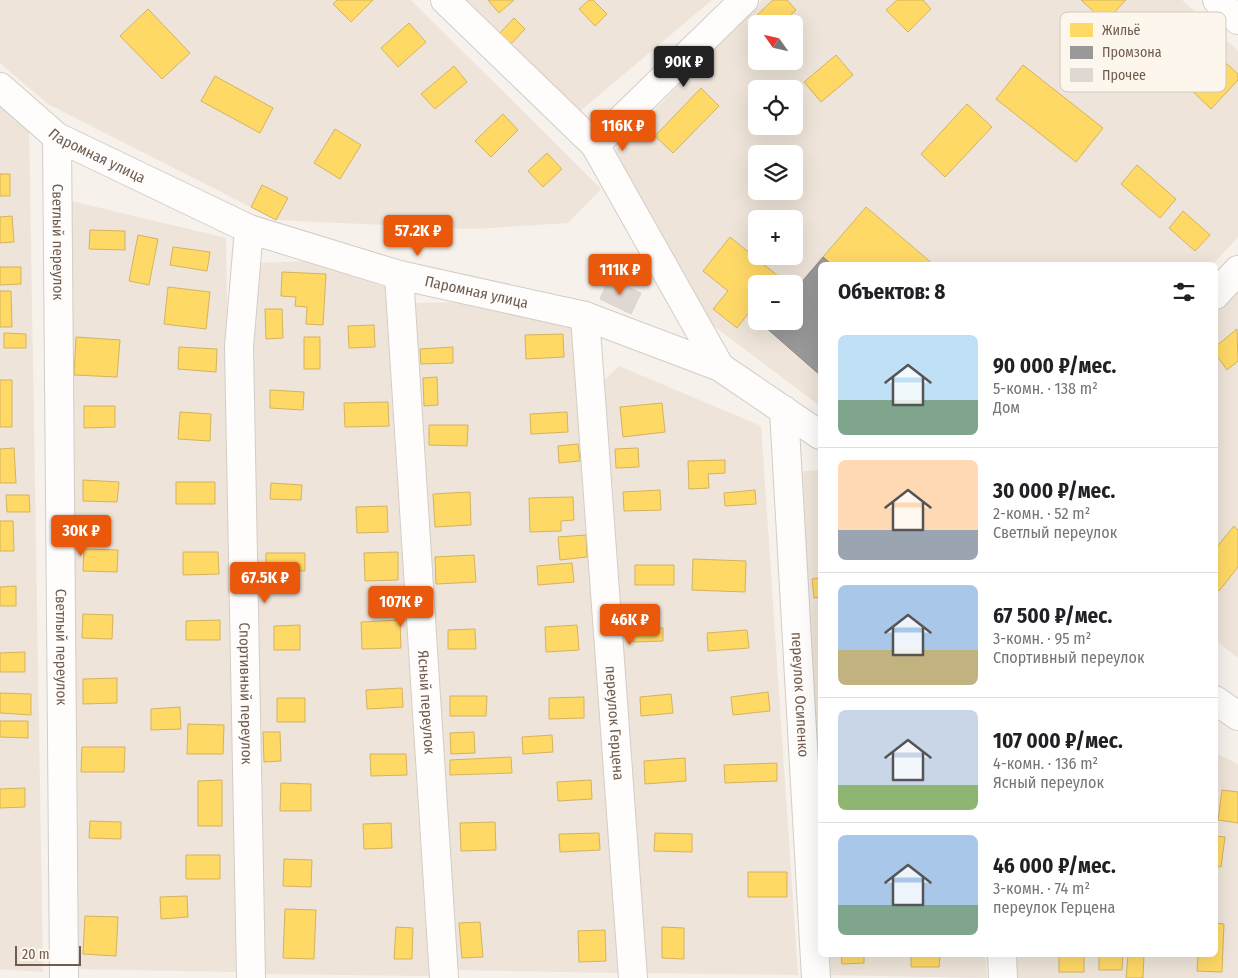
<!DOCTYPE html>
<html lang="ru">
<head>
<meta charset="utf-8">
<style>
	:root { --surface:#fff; --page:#f6f6f6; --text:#202124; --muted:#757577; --line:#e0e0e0; --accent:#ea580c }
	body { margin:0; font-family:"Fira Sans Condensed",sans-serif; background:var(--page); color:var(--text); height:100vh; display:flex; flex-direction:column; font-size:19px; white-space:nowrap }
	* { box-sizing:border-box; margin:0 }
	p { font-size:16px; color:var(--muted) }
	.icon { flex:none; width:28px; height:28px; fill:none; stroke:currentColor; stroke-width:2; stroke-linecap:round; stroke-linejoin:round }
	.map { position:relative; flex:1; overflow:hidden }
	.drawer { position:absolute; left:818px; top:262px; width:400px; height:695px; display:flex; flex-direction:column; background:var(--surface); border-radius:8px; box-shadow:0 5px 20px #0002 }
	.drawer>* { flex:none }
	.needle { width:32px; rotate:304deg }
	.tools { position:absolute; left:748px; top:15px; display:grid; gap:10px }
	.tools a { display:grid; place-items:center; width:55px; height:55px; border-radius:8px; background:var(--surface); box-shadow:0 5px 20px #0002; font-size:25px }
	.scale { position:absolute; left:15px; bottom:12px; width:66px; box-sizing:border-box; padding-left:5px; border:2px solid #705b4e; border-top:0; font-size:14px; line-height:18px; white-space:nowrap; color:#705b4e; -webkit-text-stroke:4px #fdf6ed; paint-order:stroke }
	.price { position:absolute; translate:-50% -42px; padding:0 11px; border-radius:5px; background:var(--accent); color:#fff; font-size:16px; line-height:32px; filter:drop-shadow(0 1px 2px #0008) }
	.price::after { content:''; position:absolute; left:50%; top:30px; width:15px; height:11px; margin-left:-8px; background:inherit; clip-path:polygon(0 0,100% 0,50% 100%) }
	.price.current { background:#222; color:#fff }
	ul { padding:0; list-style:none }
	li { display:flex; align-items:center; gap:15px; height:125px; padding:0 20px }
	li+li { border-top:1px solid var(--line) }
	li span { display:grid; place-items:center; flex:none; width:140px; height:100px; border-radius:8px; color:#555 }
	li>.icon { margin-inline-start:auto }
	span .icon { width:60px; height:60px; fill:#fffc; stroke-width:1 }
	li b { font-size:21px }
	h2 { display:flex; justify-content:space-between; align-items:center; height:60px; padding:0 20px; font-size:21px }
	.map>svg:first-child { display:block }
	.residential { fill:#eee4d9; fill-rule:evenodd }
	.homes { fill:#ffd966; stroke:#d4b35f }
	.industry { fill:#999; stroke:#8d8682 }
	.building { fill:#dfd7d1; stroke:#ded5ce }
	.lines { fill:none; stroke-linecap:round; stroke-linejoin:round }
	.minor-casing { stroke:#d3cdc6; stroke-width:30 }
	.minor { stroke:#fefdfc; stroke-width:28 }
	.labels { text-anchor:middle; stroke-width:5; stroke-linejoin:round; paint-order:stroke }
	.street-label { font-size:15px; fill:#705b4e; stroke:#fdf6ed }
	.key { fill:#fdf6ed; stroke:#d3c8bd; stroke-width:1 }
	.key-label { font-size:14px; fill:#705b4e }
</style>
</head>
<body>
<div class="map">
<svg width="1238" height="978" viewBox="0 0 1238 978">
	<rect width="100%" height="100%" fill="#f6f1eb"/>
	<path class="residential" d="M0,0H411L601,189L568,223L472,229L276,220L48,104L0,63Z
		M463,0H712L579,112Z
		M762,0H1182L1238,51V237L1212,265H820V406L711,324L610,156ZM756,24H794V61H756ZM756,89H794V126H756ZM756,154H794V191H756ZM756,219H794V256H756ZM756,284H794V321H756Z
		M0,101L29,125L43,972L0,969Z
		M71,201L226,238L236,972L74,969Z
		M314,261L385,287L429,976L262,974L247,338L258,263Z
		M1238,281V658L1215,640V305Z
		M479,302L571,324L618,973L454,970L410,303Z
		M619,366L761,426L798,975L643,973L601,383Z
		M820,470V863L796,472Z
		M1215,753L1238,764V978H1015L1014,955H1215Z
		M826,955H985L987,978L827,975Z"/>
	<path class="homes" d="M337,0H373L351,22L333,4Z
		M488,0H514L499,13Z
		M589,0H593L607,14L595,26L579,9Z
		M773,0H787L796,10L782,24H757L753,19Z
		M897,0H923L931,9L908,32L886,10Z
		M1081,0H1126L1105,22Z
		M148,9L190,53L162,79L120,36Z
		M514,18L525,29L509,46L498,35Z
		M409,23L426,42L398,67L381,48Z
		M1215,53L1238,74V80L1211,109L1186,85Z
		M836,55L853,75L821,102L804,82Z
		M1023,65L1103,128L1076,162L996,99Z
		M454,66L467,82L435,109L421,94Z
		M215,76L273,108L260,133L201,101Z
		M701,88L719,106L673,153L655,136Z
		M967,104L992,127L945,177L921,154Z
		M503,114L518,130L491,157L475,141Z
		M335,129L361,145L340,179L314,163Z
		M547,153L562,169L543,187L528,171Z
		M1137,165L1176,199L1160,218L1121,184Z
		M0,174H10V196H0Z
		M262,185L288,198L276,220L251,207Z
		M866,207L934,265H832L823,257Z
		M1183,211L1210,235L1195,251L1169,228Z
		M12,216L14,242L0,243V217Z
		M90,230L125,231V250L89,249Z
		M138,235L158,239L149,285L129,281Z
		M730,237L778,276L772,284H756V303L737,328L713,309L728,291L703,271Z
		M173,247L210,252L207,271L170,265Z
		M0,267H21V284L0,285Z
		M282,272L326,274L323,325L306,324L307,307L295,306L296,297L281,296Z
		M168,287L210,292L206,329L164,324Z
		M0,291H11L12,327H0Z
		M265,309H282L283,338L266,339Z
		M374,325L375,347L349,348L348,326Z
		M1237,329L1238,361L1227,370L1215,353V347Z
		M4,333L26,334V348H4Z
		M563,334L564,357L526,359L525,335Z
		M76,337L120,340L117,377L74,375Z
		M304,337H320V369H304Z
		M179,347L217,349L216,372L178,369Z
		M453,347V363L421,364L420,349Z
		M437,377L438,405L424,406L423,378Z
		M0,380H12V427H0Z
		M270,390L304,392L303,410L270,408Z
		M388,402L389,426L345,427L344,403Z
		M662,403L665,432L623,437L620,407Z
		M84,406H115V427L84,428Z
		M180,412L211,414L210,441L178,439Z
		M567,412L568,432L531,434L530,414Z
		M429,425H468L467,446L429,445Z
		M578,444L580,461L559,463L558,446Z
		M14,448L16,483H0V449Z
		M638,448L639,467L616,468L615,449Z
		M725,460V473L708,474L709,488L689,489L688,461Z
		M83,480L119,482L117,502L83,501Z
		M176,482H215V504H176Z
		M271,483L302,485L301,500L270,499Z
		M660,490L661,510L624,511L623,492Z
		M755,490L756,504L725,506L724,493Z
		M470,492L471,525L435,527L433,494Z
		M6,495H29L30,512H7Z
		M573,497L574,520L561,521V531L530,532L529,498Z
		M387,506L388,532L357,533L356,507Z
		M0,521H13L14,551H0Z
		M1234,526L1238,530V567L1219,591L1215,587V549Z
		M586,535L587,557L560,560L558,537Z
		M84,549L118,550L117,572L83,571Z
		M183,552H218L219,574L183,575Z
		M398,552V580L365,581L364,553Z
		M266,553H305V571L266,570Z
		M474,555L476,582L436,584L435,557Z
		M693,559L746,561L745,592L692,590Z
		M572,563L574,582L538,585L537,566Z
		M635,565H674V585H635Z
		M820,578V597L814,598L812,579Z
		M16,586V606H0V587Z
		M83,614L113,615L112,639L82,638Z
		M220,620V640H186V621Z
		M400,620L401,648L362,649L361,622Z
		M300,625V650H274V626Z
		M577,625L579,650L546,652L545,627Z
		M663,628V641L633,642L632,629Z
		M475,629L476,649H448V630Z
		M747,630L749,648L708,651L707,633Z
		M25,652V672H0V653Z
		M117,678V703L83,704V679Z
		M402,688L403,707L367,709L366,690Z
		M768,692L770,711L733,715L731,697Z
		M0,693L31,694V715L0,713Z
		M671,694L673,713L641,716L640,697Z
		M450,696H487L486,716H450Z
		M584,697V718L549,719V698Z
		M277,698H305V722H277Z
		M180,707L181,729L151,730V709Z
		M0,721H28V738L0,737Z
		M188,724L224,725L223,754H187Z
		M263,732H280L281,761L264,762Z
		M474,732L475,753L451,754L450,733Z
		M552,735L553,752L523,754L522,737Z
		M82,747H125L124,772H81Z
		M370,754H406L407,775L371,776Z
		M511,757L512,773L450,775V760Z
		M685,758L686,781L645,784L644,761Z
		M777,763V781L725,783L724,765Z
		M222,780V826H198V781Z
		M591,780L592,799L558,801L557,782Z
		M281,783L311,784V811H280Z
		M25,788V807L0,808V789Z
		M1222,790L1238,792V823L1218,820Z
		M90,821L121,822V839L89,838Z
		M495,822L496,850L461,851L460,823Z
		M391,823L392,848L364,849L363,824Z
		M599,833L600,850L560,852L559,834Z
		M655,833L692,834V852L654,851Z
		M1215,836L1225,837L1221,867L1215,866Z
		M186,855H220V879H186Z
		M284,859L312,860L311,887L283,886Z
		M748,872H787V897H748Z
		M187,896L188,917L161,919L160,897Z
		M285,909L316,910L314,959L283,958Z
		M85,916L118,917L116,956L83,954Z
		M480,922L483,957L462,958L459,923Z
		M1215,923L1224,924L1222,972L1197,971L1198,955H1215Z
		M396,927L413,928L412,959H394Z
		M662,927L684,928V959L662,958Z
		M605,930L606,961L579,962L578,931Z
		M841,955H864V963L842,964Z
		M911,955H940L939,967H911Z
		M1059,955H1084V972H1059Z
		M1099,955H1123L1122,970H1099Z
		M1128,955H1144L1143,978H1126Z"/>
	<path class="industry" d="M823,257L832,265H820V375L764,326L768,321H794V291Z"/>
	<path class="building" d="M609,278L641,293L631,314L600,299Z"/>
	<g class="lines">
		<defs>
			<g id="minor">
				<path d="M445,0L595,145L720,367"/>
				<path d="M1217,0L1238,20"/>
				<path id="s1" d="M0,87L57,137L249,229L399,275L585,316L720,367L820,435"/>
				<path id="s2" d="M57,137L64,978"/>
				<path d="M595,145L744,0"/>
				<path id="s3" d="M249,229L239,347L251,978"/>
				<path id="s4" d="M399,275L444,978"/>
				<path d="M1215,295L1238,270"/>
				<path id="s5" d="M585,316L633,978"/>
				<path id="s6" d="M784,410L816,978"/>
				<path d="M1215,700L1238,716"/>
				<path d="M1002,955L1003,978"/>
			</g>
		</defs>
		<use href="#minor" class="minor-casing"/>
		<use href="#minor" class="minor"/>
	</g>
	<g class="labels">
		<g class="street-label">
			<text dy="5" stroke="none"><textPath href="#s1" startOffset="120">Паромная улица</textPath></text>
			<text dy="5" stroke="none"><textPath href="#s2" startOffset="105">Светлый переулок</textPath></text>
			<text dy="5" stroke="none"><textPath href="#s1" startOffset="525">Паромная улица</textPath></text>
			<text dy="5" stroke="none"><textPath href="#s2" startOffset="510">Светлый переулок</textPath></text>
			<text dy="5" stroke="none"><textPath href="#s3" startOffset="465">Спортивный переулок</textPath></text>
			<text dy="5" stroke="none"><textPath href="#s6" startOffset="285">переулок Осипенко</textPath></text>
			<text dy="5" stroke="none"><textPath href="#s4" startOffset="428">Ясный переулок</textPath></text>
			<text dy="5" stroke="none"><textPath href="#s5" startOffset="408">переулок Герцена</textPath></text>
		</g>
	</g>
	<rect x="1060" y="12" width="166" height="80" rx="8" class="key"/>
	<rect x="1070" y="23" width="23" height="14" fill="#ffd966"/>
	<rect x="1070" y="46" width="23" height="13" fill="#999"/>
	<rect x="1070" y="68" width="23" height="14" fill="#dfd7d1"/>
	<g class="key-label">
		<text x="1102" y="35">Жильё</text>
		<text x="1102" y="57">Промзона</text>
		<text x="1102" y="80">Прочее</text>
	</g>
</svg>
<div class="tools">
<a><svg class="needle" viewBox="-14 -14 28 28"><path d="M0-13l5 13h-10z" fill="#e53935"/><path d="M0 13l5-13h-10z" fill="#757577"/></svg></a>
<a><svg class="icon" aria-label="locate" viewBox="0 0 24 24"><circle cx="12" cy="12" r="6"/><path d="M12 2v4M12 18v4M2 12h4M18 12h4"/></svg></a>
<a><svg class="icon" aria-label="layers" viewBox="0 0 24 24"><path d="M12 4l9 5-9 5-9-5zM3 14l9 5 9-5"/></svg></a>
<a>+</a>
<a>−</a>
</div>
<div class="scale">20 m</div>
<b class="price current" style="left:684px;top:88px">90K ₽</b>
<b class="price" style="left:623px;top:152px">116K ₽</b>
<b class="price" style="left:418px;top:257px">57.2K ₽</b>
<b class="price" style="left:620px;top:296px">111K ₽</b>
<b class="price" style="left:81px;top:557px">30K ₽</b>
<b class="price" style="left:265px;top:604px">67.5K ₽</b>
<b class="price" style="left:401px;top:628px">107K ₽</b>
<b class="price" style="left:630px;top:646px">46K ₽</b>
<section class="drawer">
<h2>Объектов: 8<svg class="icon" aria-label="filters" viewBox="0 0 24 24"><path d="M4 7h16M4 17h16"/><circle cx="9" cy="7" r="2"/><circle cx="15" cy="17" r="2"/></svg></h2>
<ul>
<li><span style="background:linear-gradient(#bfe0f5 65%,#7fa58c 0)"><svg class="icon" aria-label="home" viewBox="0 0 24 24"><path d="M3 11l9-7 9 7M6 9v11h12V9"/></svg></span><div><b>90 000 ₽/мес.</b><p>5-комн. · 138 m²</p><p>Дом</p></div></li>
<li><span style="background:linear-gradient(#ffd9b3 70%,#9aa5b1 0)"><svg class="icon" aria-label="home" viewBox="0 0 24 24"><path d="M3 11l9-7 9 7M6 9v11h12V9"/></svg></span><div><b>30 000 ₽/мес.</b><p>2-комн. · 52 m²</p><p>Светлый переулок</p></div></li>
<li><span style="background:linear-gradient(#a9c7e8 65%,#c2b280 0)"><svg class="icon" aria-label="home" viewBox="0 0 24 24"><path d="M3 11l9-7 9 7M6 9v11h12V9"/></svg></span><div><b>67 500 ₽/мес.</b><p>3-комн. · 95 m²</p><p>Спортивный переулок</p></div></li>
<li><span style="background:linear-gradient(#c9d6e8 75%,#8fb573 0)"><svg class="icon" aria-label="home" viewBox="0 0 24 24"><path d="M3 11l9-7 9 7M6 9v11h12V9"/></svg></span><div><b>107 000 ₽/мес.</b><p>4-комн. · 136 m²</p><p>Ясный переулок</p></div></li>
<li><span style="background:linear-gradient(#a9c7e8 70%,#7fa58c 0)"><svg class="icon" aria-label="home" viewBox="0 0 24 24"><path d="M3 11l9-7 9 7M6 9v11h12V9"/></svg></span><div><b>46 000 ₽/мес.</b><p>3-комн. · 74 m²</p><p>переулок Герцена</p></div></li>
</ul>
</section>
</div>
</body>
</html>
